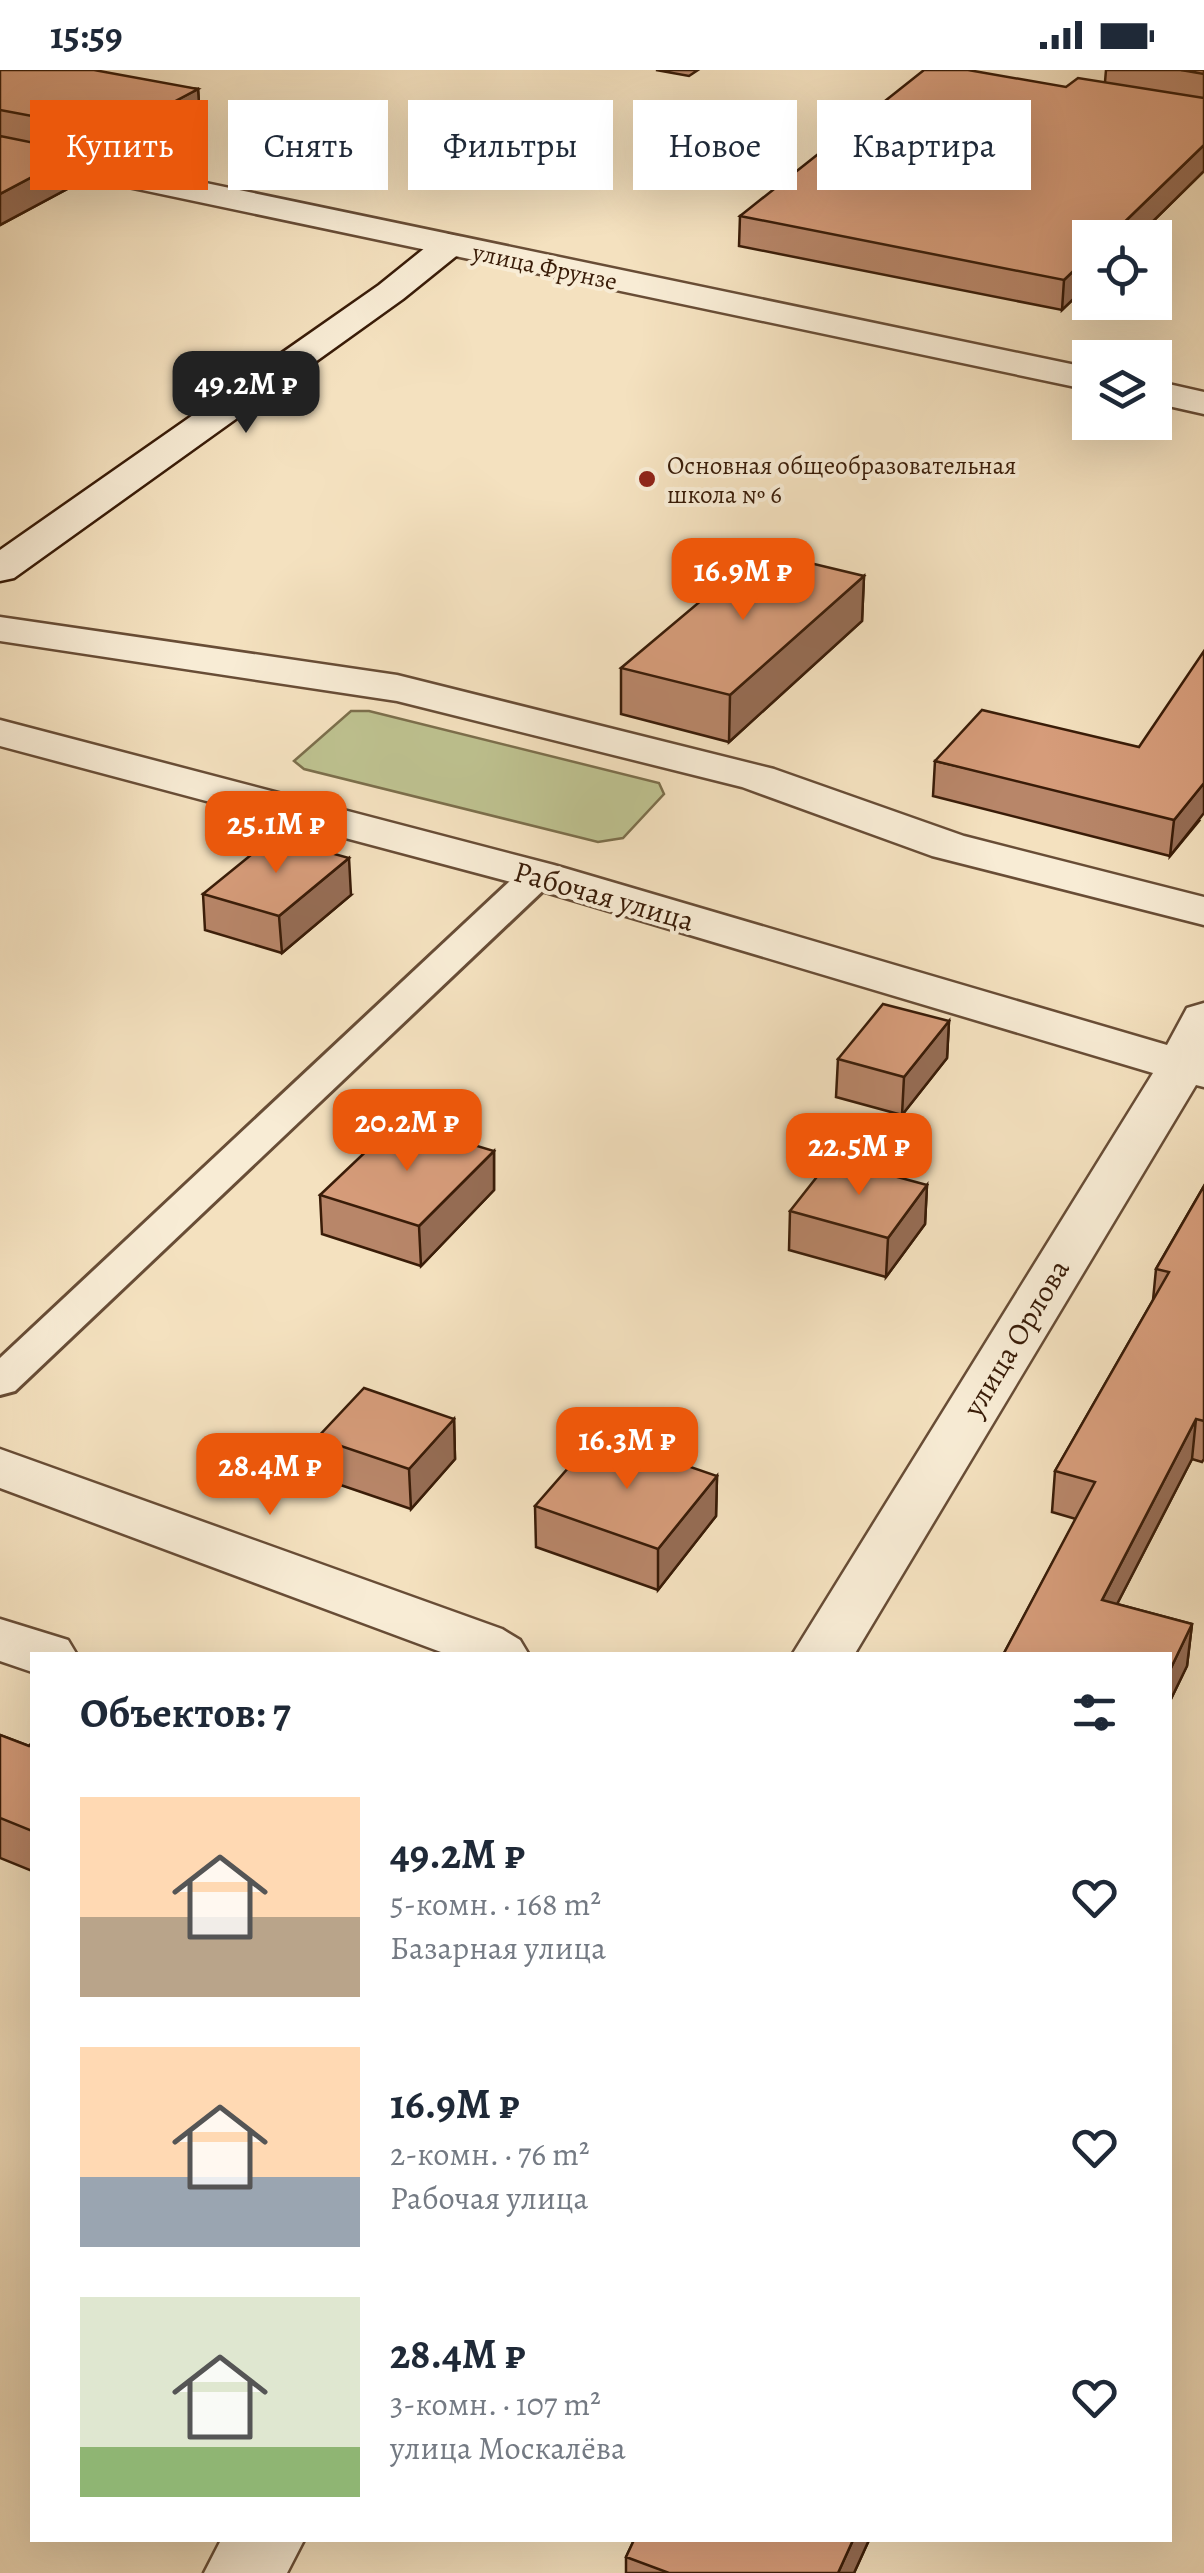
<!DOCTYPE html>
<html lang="ru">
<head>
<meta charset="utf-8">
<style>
	:root { --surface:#fff; --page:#f6f6f7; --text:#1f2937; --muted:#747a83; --accent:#ea580c }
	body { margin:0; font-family:Alegreya,serif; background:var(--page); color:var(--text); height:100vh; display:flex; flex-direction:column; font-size:38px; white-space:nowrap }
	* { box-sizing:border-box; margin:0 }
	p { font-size:32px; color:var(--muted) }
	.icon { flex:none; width:55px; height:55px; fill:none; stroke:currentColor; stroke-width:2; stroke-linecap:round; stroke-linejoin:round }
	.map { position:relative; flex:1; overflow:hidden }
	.details { position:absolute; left:30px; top:1582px; width:1142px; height:890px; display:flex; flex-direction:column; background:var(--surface); border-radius:0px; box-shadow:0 10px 40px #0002 }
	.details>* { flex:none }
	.hud { position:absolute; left:30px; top:30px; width:1145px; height:90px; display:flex; gap:20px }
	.tools { position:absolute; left:1072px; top:150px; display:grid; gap:20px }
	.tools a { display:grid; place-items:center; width:100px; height:100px; border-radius:0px; background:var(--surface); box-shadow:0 10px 40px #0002; font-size:50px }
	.price { position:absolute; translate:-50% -85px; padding:0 22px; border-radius:20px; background:var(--accent); color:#fff; font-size:32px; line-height:65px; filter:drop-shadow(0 2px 5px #0008) }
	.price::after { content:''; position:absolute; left:50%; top:60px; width:30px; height:22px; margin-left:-15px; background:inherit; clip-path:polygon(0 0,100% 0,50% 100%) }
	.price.active { background:#222; color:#fff }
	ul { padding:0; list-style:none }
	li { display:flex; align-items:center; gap:30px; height:250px; padding:0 50px }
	li span { display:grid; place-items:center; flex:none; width:280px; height:200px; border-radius:0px; color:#555 }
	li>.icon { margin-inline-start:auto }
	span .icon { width:120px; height:120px; fill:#fffc; stroke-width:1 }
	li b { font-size:42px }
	h2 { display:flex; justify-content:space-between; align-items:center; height:120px; padding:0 50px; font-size:42px }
	.chip { padding:0 35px; border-radius:0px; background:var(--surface); box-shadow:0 10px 40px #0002; font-size:35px; line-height:90px }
	.chip.active { background:var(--accent); color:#fff }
	.status { display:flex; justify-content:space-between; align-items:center; height:70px; padding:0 50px; background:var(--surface); direction:ltr }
	.status svg { height:28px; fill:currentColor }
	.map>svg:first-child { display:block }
	.green { fill:#bec290; stroke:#7c6f4c; stroke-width:2.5 }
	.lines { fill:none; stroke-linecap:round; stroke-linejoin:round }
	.lane-casing { stroke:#684d36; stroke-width:6 }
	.street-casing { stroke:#684d36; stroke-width:5 }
	.secondary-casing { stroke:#391c08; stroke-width:5 }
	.lane { fill:#f8ecd5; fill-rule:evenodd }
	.street { fill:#f8ecd5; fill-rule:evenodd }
	.secondary { fill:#f8ecd5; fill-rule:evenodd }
	.wall { fill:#b88669; stroke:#391c08; stroke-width:2.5 }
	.shaded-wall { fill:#966d55; stroke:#391c08; stroke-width:2.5 }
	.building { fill:#d69c7a; stroke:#391c08; stroke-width:2.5 }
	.poi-dot { fill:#8f2418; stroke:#f8ecd5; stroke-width:4 }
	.labels { text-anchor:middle; stroke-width:8; stroke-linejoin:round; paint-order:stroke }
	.far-street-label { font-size:25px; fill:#391c08; stroke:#f8ecd5 }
	.far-poi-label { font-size:25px; fill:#391c08; stroke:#f8ecd5; text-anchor:start }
	.street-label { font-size:30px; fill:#391c08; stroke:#f8ecd5 }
</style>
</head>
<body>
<div class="status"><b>15:59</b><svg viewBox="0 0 49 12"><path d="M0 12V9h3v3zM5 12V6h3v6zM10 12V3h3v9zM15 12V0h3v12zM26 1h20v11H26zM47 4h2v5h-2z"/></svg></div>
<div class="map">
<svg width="1204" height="2503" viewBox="0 0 1204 2503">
	<rect width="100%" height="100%" fill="#f4e1bf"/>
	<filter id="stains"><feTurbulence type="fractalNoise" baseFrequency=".002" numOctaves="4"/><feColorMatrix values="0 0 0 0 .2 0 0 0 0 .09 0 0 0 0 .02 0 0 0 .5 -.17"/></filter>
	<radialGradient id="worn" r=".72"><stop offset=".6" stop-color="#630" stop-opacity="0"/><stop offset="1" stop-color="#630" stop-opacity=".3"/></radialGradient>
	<path class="green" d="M351,641H369L659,713L664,724L623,768L598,772L304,699L294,691Z"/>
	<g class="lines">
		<defs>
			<path id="lane" d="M538,794L551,797L556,805L551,813L15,1321L0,1325V1288L525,797Z"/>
			<path id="street" d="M0,70L1090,298V320L0,90Z
				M1155,311L1204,322V344L1155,333Z
				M0,547L397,605L774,699L964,766L1204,827V855L932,786L742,717L397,631L0,571Z
				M0,650L554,795L1167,975L1187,938L1204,933V1017L1196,1015L854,1585H792L1153,1003L522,815L0,676Z
				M0,1379L502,1559L520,1570L529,1585H449L0,1418Z
				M0,1549L68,1570L77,1585H32V1602L0,1591Z
				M221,2470H304L287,2503H204Z"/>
			<path id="secondary" d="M448,166L460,169L465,176L460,183L403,229L14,508L0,511V480L379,215L436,169Z"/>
		</defs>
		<use href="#lane" class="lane-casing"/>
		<use href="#street" class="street-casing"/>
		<use href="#secondary" class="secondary-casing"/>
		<use href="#lane" class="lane"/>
		<use href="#street" class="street"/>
		<use href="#secondary" class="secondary"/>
	</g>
	<path class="wall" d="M0,0L198,19L200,47L119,91L79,83L82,111L0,155Z
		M656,0H698L689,6Z
		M1106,0H1204V101L1136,168H1090V213L1062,240L739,176L740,146L1105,12Z
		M864,506L862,551L729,672L621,644V598Z
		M935,691L1199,751L1170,786L933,726Z
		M203,824L351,825L282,883L205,860Z
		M949,951L947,988L902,1045L836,1027L838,989Z
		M494,1081V1120L421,1196L322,1164L320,1125Z
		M927,1115L925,1154L886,1207L789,1180L790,1141Z
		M1204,1116V1389L1202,1392L1192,1389L1117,1534L1192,1554L1187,1596L1170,1631V1585H1003L1076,1449L1052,1442L1055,1401L1153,1230L1156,1199Z
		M454,1349L455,1389L411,1439L320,1408L317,1368Z
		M717,1406L716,1446L658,1520L536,1477L535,1436Z
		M0,1665L29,1676L32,1673V1801L0,1788Z
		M634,2470H869L854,2503H626V2487Z"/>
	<path class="shaded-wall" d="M198,19L200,47L119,91L117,62Z
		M1204,75V101L1136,168H1108Z
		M79,82L82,111L0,155V124Z
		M1090,185V213L1062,240L1064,210Z
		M864,506L862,551L729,672L730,625Z
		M1204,713V743L1170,786L1174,750Z
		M349,788L351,825L282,883L279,846Z
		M949,951L947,988L902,1045L904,1007Z
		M494,1081V1120L421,1196L419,1156Z
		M927,1115L925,1154L886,1207L888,1168Z
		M454,1349L455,1389L411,1439L409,1399Z
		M1196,1349L1192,1389L1098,1571L1102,1530Z
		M717,1406L716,1446L658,1520V1479Z
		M1192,1554L1187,1596L1170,1631V1600Z
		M853,2470H869L854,2503H838Z"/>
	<path class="building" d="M0,0H94L198,19L117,62L0,40Z
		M924,0H968L1066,17L1078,8L1204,28V75L1108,168H1090V185L1064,210L740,146Z
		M1181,0H1204V4Z
		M0,66L79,82L0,124Z
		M760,481L864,506L730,625L621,598Z
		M1204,581V713L1174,750L935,691L982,640L1139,677Z
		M273,767L349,788L279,846L203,824Z
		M883,934L949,951L904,1007L838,989Z
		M397,1052L494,1081L419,1156L320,1125Z
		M831,1089L927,1115L888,1168L790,1141Z
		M1204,1116V1351L1196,1349L1102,1530L1192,1554L1170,1600V1585H1003L1095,1412L1055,1401L1169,1202L1156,1199Z
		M364,1318L454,1349L409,1399L317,1368Z
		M597,1365L717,1406L658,1479L535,1436Z
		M0,1665L29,1676L32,1673V1761L0,1748Z
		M634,2470H853L838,2503H669L626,2487Z"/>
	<circle class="poi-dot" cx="647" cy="409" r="10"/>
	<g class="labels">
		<g class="far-street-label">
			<text transform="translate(545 196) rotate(12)" y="9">улица Фрунзе</text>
		</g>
		<g class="far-poi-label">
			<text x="667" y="404">Основная общеобразовательная<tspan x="667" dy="29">школа № 6</tspan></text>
		</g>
		<g class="street-label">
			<text transform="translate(604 826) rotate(16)" y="10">Рабочая улица</text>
			<text transform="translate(1016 1268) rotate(-59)" y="10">улица Орлова</text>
		</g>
	</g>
	<rect width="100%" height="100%" filter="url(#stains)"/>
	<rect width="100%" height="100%" fill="url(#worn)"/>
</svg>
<div class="tools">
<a><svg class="icon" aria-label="locate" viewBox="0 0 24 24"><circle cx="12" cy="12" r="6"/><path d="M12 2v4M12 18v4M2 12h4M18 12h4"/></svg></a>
<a><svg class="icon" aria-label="layers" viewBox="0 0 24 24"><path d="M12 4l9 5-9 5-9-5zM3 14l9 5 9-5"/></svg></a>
</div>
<b class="price active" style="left:246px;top:366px">49.2M ₽</b>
<b class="price" style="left:743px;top:553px">16.9M ₽</b>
<b class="price" style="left:276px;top:806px">25.1M ₽</b>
<b class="price" style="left:407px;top:1104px">20.2M ₽</b>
<b class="price" style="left:859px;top:1128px">22.5M ₽</b>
<b class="price" style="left:627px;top:1422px">16.3M ₽</b>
<b class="price" style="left:270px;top:1448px">28.4M ₽</b>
<div class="hud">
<a class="chip active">Купить</a>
<a class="chip">Снять</a>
<a class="chip">Фильтры</a>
<a class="chip">Новое</a>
<a class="chip">Квартира</a>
</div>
<section class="details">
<h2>Объектов: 7<svg class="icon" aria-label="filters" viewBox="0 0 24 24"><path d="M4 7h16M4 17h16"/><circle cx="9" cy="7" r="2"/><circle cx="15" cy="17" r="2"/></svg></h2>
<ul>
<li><span style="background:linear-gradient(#ffd9b3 60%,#b9a48a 0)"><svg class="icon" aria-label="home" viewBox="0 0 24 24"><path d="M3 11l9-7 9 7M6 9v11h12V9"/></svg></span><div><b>49.2M ₽</b><p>5-комн. · 168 m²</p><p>Базарная улица</p></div><svg class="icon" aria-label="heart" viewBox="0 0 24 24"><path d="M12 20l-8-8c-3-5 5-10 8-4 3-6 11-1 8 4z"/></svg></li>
<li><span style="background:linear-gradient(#ffd9b3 65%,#9aa5b1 0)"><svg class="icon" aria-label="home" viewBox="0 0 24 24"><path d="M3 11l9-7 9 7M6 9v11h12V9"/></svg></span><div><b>16.9M ₽</b><p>2-комн. · 76 m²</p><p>Рабочая улица</p></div><svg class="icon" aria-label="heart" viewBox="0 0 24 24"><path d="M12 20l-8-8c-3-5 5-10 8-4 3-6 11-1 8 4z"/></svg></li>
<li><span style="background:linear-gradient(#dfe7d0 75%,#8fb573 0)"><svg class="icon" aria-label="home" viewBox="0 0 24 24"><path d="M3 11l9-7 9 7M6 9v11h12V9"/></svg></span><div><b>28.4M ₽</b><p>3-комн. · 107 m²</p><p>улица Москалёва</p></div><svg class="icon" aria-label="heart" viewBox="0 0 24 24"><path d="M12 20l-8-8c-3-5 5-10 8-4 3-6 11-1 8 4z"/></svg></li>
</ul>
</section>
</div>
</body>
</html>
